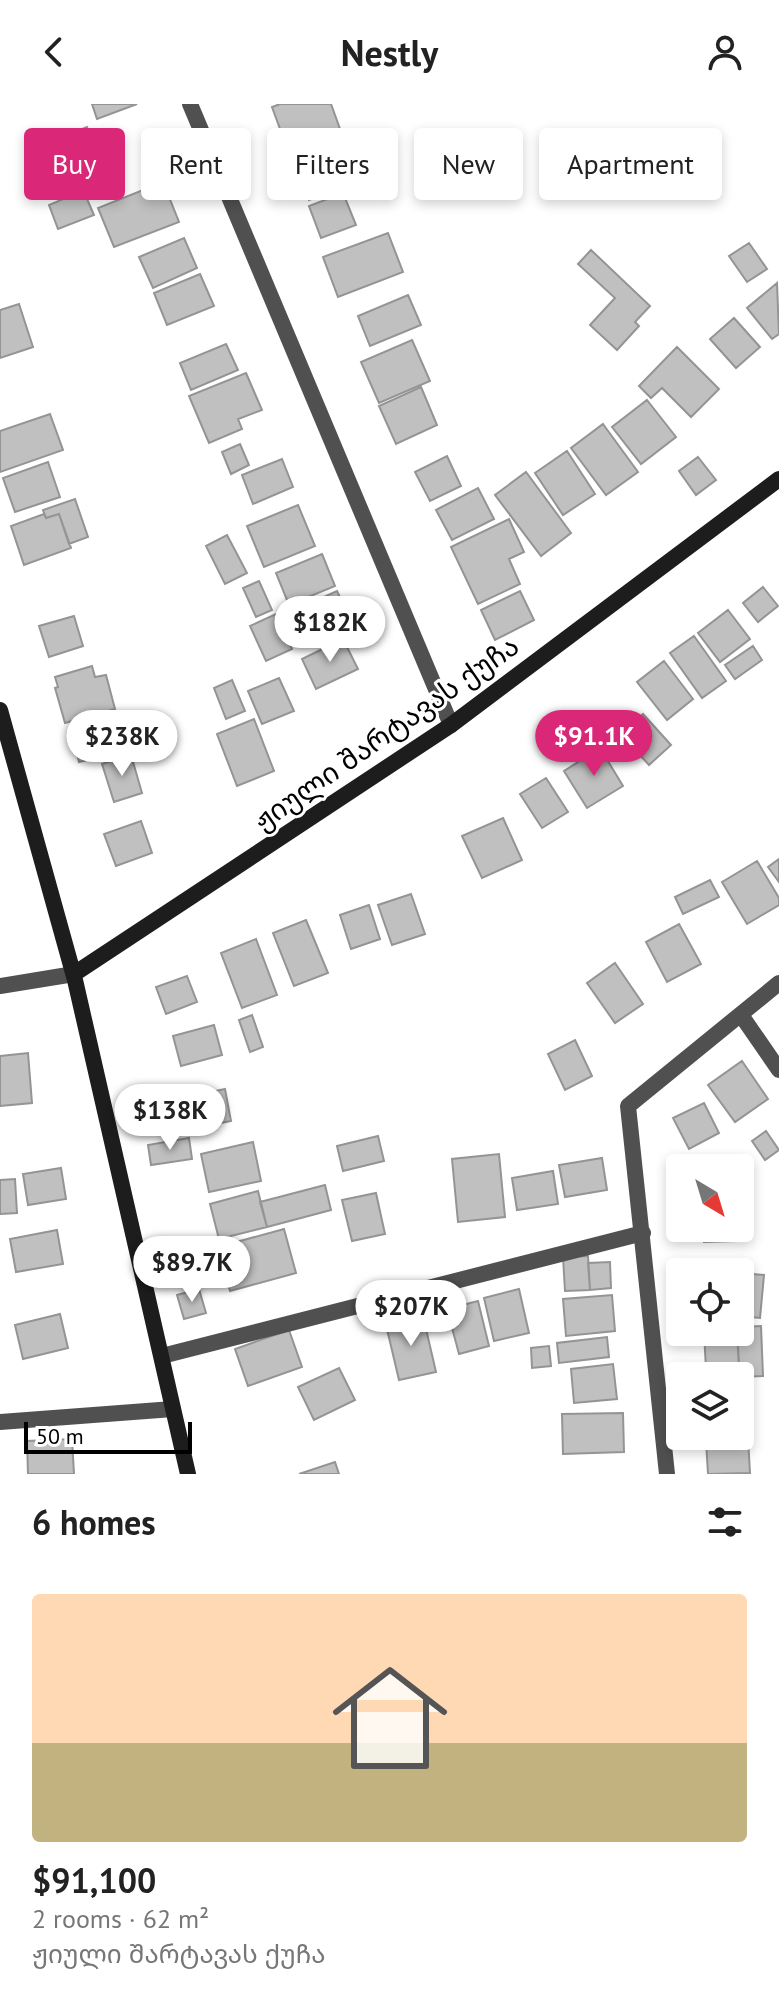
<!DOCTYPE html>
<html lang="en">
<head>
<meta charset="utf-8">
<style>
	:root { --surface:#fff; --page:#f2f2f2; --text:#222; --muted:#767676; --line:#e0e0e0; --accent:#db2777 }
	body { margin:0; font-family:"PT Sans","Noto Sans Georgian",sans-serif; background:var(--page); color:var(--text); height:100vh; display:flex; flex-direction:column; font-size:30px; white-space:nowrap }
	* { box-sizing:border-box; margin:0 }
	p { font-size:26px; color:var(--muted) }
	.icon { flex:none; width:44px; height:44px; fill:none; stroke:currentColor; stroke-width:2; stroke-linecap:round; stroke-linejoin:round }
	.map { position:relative; height:1370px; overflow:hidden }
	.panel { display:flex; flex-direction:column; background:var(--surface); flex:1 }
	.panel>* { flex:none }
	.top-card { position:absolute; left:24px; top:24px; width:732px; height:72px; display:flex; gap:16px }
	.needle { width:52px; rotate:142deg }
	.controls { position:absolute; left:666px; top:1050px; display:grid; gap:16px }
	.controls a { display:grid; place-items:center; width:88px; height:88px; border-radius:8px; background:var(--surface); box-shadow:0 4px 12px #0003; font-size:40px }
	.scale { position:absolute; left:24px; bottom:20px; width:168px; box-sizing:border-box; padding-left:8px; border:4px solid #000; border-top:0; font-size:22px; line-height:28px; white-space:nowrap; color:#000; -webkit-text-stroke:6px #fff; paint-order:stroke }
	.price { position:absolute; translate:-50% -68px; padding:0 18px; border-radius:28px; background:#fff; color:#222; font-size:26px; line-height:52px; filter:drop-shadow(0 2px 4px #0008) }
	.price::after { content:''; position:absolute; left:50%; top:48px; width:24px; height:18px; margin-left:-12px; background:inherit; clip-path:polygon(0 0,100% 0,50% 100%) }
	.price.on { background:var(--accent); color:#fff }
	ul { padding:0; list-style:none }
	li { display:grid; align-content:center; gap:16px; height:424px; padding:0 32px }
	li+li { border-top:2px solid var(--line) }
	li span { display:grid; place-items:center; height:248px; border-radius:8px; color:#555 }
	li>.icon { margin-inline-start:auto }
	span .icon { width:144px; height:144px; fill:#fffc; stroke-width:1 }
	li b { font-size:34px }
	h2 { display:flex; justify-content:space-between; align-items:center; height:96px; padding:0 32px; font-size:34px }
	.tag { padding:0 28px; border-radius:8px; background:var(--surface); box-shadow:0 4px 12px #0003; font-size:28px; line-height:72px }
	.tag.on { background:var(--accent); color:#fff }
	header { display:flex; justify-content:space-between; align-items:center; height:104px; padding:0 32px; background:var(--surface); font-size:36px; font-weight:700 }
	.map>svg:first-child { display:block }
	.building { fill:#c0c0c0; stroke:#949494; stroke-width:2 }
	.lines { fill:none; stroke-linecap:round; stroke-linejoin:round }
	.street { stroke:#505050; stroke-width:16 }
	.secondary { stroke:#1d1d1d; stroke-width:16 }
	.labels { text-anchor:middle; stroke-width:6; stroke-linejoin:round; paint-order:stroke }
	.street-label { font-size:28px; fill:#000; stroke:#fff }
</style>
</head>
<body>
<header><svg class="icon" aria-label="back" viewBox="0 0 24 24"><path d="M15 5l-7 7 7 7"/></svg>Nestly<svg class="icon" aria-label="person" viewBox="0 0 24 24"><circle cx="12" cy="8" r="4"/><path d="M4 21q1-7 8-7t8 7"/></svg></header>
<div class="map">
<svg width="779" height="1370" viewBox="0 0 779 1370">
	<rect width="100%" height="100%" fill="#fff"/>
	<path class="building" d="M92,0H137L97,15Z
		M280,0H331L340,25L287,44L272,3Z
		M87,23L96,47L101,45L116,84L87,95L94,111L58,125L49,101L73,91L59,54L43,60L36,43Z
		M355,38L367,69L340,79L341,84L309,96L296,60Z
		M683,53L709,81L698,91L672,63Z
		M163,78L179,118L114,143L98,104Z
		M343,89L356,121L321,134L309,102Z
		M388,129L403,168L338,193L323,153Z
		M184,134L197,164L153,184L139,153Z
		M749,139L767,165L747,178L729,152Z
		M591,146L650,202L635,218L639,222L617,246L590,221L615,194L578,160Z
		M200,170L214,202L167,221L154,189Z
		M777,179L779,230L772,235L747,204Z
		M408,191L421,221L370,242L358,212Z
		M19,200L33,243L0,254V206Z
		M734,214L760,243L736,264L710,235Z
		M412,236L430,277L379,299L361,258Z
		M226,240L238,266L191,286L180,259Z
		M677,243L719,285L691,313L662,284L651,294L639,282Z
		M246,269L262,306L238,315L242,325L209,339L189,292Z
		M421,283L437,321L396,340L379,302Z
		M647,296L676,333L641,360L612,323Z
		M50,310L63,346L0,368V327Z
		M603,320L638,368L606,391L571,344Z
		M240,340L249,361L231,370L222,348Z
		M567,347L595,390L563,411L535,369Z
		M447,352L461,382L430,397L415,368Z
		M698,353L716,376L696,391L679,367Z
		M282,355L293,383L253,400L242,371Z
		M48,358L60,393L15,408L3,374Z
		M526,368L571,429L541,452L495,391Z
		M478,384L494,415L452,436L436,406Z
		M75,395L88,433L69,440L59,410L46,414L43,406Z
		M298,401L315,442L264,463L247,422Z
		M44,410L46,414L59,410L71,444L24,461L11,422Z
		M509,415L524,448L509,455L520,480L478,500L451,443Z
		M227,431L247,469L225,480L206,442Z
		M322,450L335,482L289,501L276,469Z
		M259,477L272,506L256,513L243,484Z
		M763,483L778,502L758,518L743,499Z
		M337,487L353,521L303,543L288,509Z
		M520,487L534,516L495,536L481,506Z
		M728,506L750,535L720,558L698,529Z
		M276,510L292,545L266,557L250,522Z
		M74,512L83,542L49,553L39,522Z
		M694,532L726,577L702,594L670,549Z
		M343,535L358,565L316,585L302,555Z
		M753,542L762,556L735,575L725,561Z
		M664,557L693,595L667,616L637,578Z
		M92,562L95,573L106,571L115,605L65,619L55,584L58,583L55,573Z
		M279,574L294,607L262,620L248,587Z
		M232,576L245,607L226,615L214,584Z
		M643,610L671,641L649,661L621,630Z
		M123,612L130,642L124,643L125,647L79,658L78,654L81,653L74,625Z
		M254,615L274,667L237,682L217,630Z
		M600,644L623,682L587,704L564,667Z
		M131,651L142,689L114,698L102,660Z
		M546,674L568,708L542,724L520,690Z
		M503,714L522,756L482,774L462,732Z
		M141,717L152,749L116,762L104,730Z
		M779,755V778L768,763Z
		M757,757L779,794V801L747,820L722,778Z
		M710,776L719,793L683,810L675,793Z
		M411,790L425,830L392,841L378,801Z
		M369,801L380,835L351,845L340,811Z
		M306,816L328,869L294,882L273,829Z
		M679,820L701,860L667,878L646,838Z
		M256,835L277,891L242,904L221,849Z
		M615,859L643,900L615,919L587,879Z
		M187,872L197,898L166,910L156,883Z
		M252,911L263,943L250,948L239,916Z
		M214,921L222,951L181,962L173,932Z
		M575,936L592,972L565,986L548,950Z
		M28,949L32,999L0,1002V952Z
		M742,957L768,995L735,1018L708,981Z
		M225,985L231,1017L191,1025L184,994Z
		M704,999L719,1029L689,1045L673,1014Z
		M766,1027L779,1046L765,1056L752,1037Z
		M378,1032L384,1057L343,1067L337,1042Z
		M189,1034L192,1055L151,1061L148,1041Z
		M253,1038L261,1077L209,1088L201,1050Z
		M499,1050L505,1113L458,1118L452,1055Z
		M602,1054L607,1086L565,1093L559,1061Z
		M61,1064L66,1095L28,1101L23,1070Z
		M553,1067L558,1100L517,1106L512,1074Z
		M15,1075L17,1109L0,1110V1076Z
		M325,1081L331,1106L267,1123L260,1098Z
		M258,1087L267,1123L219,1135L210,1100Z
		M376,1089L385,1130L352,1137L342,1096Z
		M704,1124H736V1137L704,1138Z
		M284,1125L296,1169L230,1187L218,1143Z
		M57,1126L63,1160L16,1168L10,1135Z
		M588,1152L590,1186L565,1187L563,1153Z
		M610,1158L611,1184L590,1186L588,1159Z
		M740,1169L764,1171L760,1214L740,1212Z
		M199,1185L206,1209L184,1215L177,1191Z
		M519,1185L529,1229L494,1237L484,1194Z
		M612,1191L615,1227L566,1232L563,1195Z
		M478,1197L489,1242L459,1250L447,1205Z
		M60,1210L68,1244L23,1255L15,1221Z
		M423,1212L436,1268L399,1276L386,1221Z
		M761,1222L763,1272L740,1273L737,1228H740V1223Z
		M289,1226L302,1263L248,1282L235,1245Z
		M704,1228H737L739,1264L706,1265Z
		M607,1233L609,1253L559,1259L557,1239Z
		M549,1242L551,1262L532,1264L531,1244Z
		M613,1260L617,1295L574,1299L571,1265Z
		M339,1264L355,1296L314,1316L298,1283Z
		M740,1288H743L745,1317H740Z
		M623,1309L624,1348L563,1350L562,1310Z
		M748,1334L750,1369L708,1370L706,1337Z
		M72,1335L74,1370H28L27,1337Z
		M335,1358L339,1370H299Z"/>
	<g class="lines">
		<path class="street" d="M190,0L451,621
			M0,882L74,870
			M741,911L779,966
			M162,1252L643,1129
			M0,1318L173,1305
			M667,1370L628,1002L779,879"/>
		<path class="secondary" d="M0,606L75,876L188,1370
			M74,870L451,621L779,375"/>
	</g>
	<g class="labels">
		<g class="street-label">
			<text transform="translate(386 629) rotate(-35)" y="10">ჟიული შარტავას ქუჩა</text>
		</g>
	</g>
</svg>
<div class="controls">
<a><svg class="needle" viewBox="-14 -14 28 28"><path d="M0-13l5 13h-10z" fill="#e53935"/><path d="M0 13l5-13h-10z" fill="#767676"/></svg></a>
<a><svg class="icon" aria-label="locate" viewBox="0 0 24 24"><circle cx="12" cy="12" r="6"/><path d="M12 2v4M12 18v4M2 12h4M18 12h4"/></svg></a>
<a><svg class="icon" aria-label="layers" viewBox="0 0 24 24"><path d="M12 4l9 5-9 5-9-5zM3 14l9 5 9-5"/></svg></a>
</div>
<div class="scale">50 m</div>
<b class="price" style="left:330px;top:560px">$182K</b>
<b class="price" style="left:122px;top:674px">$238K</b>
<b class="price on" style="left:594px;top:674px">$91.1K</b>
<b class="price" style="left:170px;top:1048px">$138K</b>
<b class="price" style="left:192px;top:1200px">$89.7K</b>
<b class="price" style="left:411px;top:1244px">$207K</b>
<div class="top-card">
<a class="tag on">Buy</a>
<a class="tag">Rent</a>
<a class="tag">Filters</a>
<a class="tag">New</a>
<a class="tag">Apartment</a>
</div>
</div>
<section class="panel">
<h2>6 homes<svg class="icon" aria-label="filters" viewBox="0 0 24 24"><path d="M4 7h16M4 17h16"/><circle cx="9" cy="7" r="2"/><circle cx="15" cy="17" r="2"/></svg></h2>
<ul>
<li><span style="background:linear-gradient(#ffd9b3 60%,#c2b280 0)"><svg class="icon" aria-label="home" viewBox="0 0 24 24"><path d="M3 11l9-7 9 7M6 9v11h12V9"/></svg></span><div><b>$91,100</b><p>2 rooms · 62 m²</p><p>ჟიული შარტავას ქუჩა</p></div></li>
</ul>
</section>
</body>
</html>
